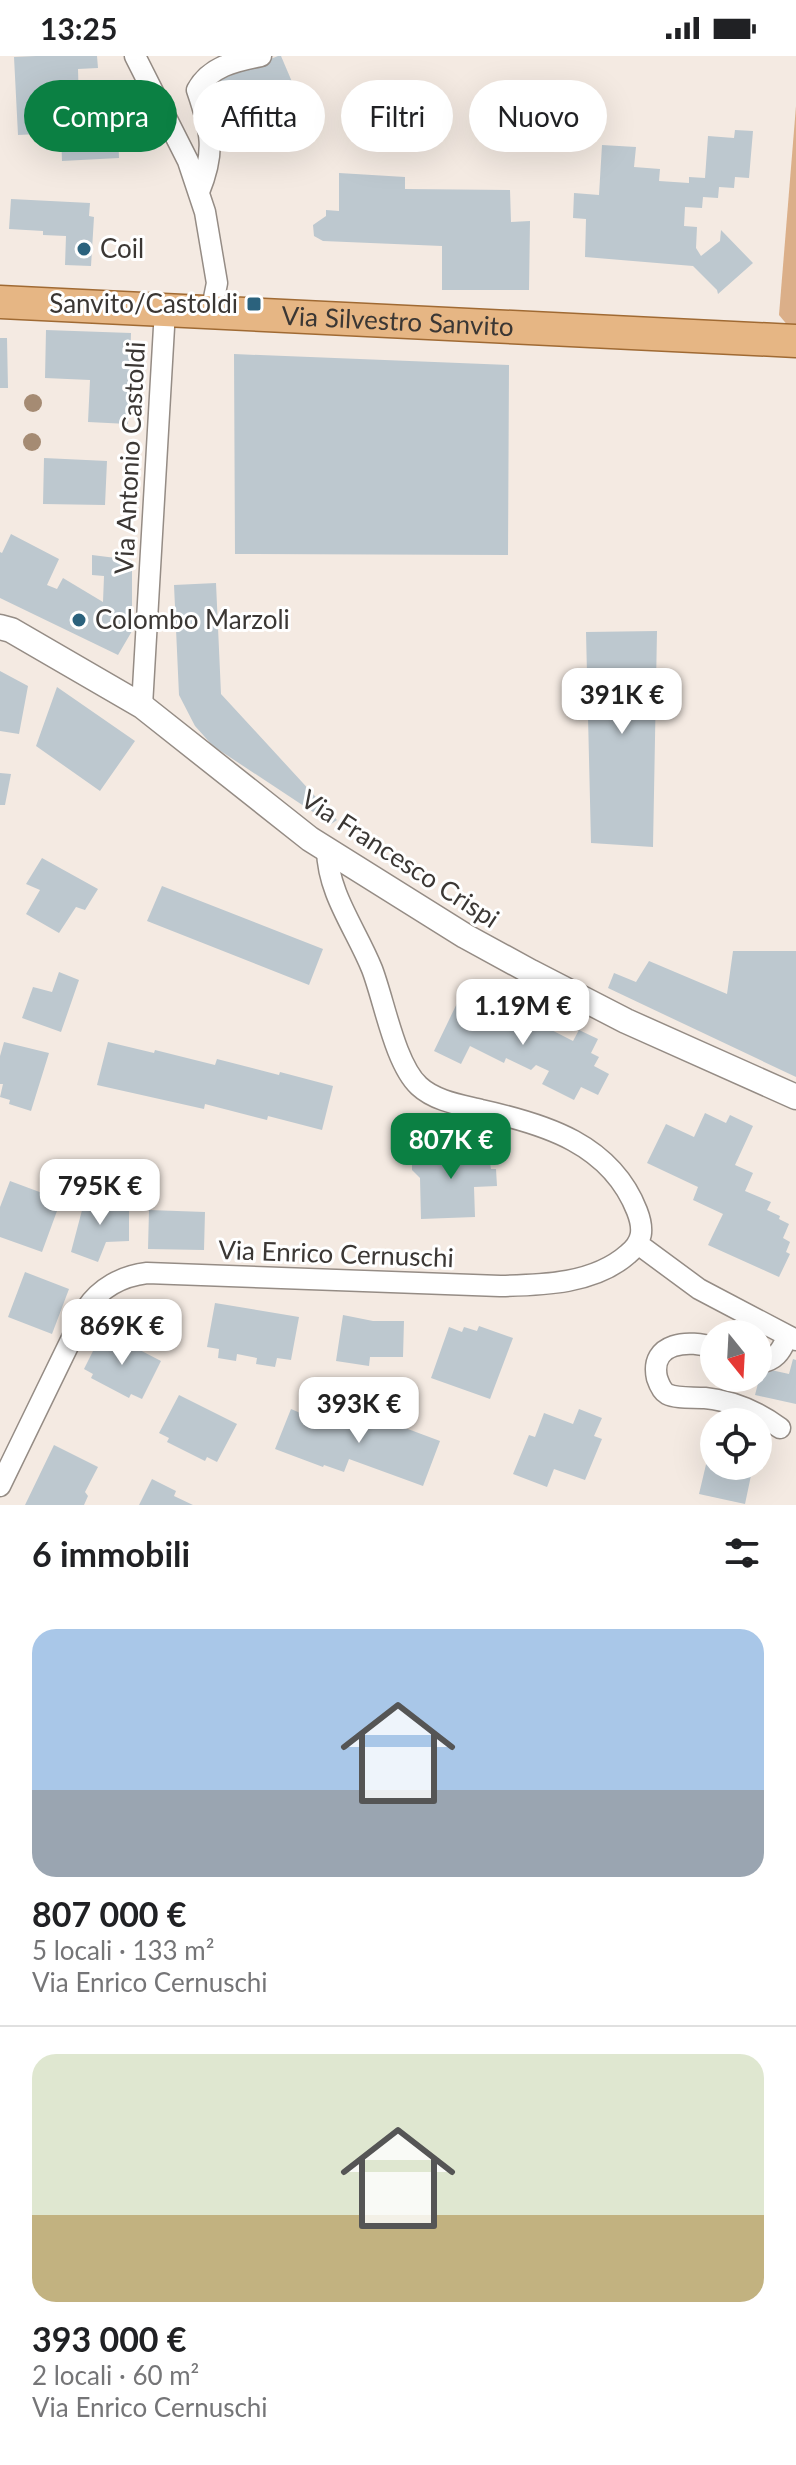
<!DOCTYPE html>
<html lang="it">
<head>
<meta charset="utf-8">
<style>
	:root { --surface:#fff; --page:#f6f6f6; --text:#202124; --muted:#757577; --line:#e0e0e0; --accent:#0b8043 }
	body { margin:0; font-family:Lato,sans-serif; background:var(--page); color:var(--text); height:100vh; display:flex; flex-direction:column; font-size:30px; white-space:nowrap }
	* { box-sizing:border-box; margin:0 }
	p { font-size:26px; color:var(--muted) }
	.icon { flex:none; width:44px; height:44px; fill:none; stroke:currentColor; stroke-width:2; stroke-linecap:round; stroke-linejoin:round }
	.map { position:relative; height:1449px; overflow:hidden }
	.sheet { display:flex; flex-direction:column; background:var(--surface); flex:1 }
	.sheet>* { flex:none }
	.banner { position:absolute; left:24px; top:24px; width:748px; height:72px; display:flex; gap:16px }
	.needle { width:52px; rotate:162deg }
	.fabs { position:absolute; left:700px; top:1264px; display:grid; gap:16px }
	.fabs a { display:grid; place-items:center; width:72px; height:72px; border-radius:50%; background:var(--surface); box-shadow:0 8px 32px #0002; font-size:40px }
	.price { position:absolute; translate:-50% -68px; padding:0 18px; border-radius:16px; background:#fff; color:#222; font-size:26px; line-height:52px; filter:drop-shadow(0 2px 4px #0008) }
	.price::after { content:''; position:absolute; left:50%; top:48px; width:24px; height:18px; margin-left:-12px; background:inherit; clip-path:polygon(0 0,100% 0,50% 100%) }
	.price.current { background:var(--accent); color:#fff }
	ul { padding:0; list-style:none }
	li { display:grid; align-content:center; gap:16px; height:424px; padding:0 32px }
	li+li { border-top:2px solid var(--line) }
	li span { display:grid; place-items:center; height:248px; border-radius:24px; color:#555 }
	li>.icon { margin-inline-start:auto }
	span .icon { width:144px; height:144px; fill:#fffc; stroke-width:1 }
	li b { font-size:34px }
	h2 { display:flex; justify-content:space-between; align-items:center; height:96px; padding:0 32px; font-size:34px }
	.chip { padding:0 28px; border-radius:36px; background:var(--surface); box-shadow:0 8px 32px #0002; font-size:28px; line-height:72px }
	.chip.current { background:var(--accent); color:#fff }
	.status { display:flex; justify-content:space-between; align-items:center; height:56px; padding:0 40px; background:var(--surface); direction:ltr }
	.status svg { height:22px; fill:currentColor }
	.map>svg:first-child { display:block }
	.green { fill:#dbaf89 }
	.building { fill:#bdc8cf }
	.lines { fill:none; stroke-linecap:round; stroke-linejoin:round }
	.minor-casing { stroke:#958c85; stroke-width:23 }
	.tertiary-casing { stroke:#958c85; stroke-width:27 }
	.primary-casing { stroke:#a06a33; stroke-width:35 }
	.minor { stroke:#fff; stroke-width:20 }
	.tertiary { stroke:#fff; stroke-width:24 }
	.primary { stroke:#e6b684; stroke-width:32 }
	.tree { fill:#a58b73 }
	.poi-dot { fill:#2b627d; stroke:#fff; stroke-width:3 }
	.labels { text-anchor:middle; stroke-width:6; stroke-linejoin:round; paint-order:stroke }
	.poi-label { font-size:26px; fill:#3b3734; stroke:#fff; text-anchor:start }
	.street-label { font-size:26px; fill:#3b3734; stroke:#fff }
</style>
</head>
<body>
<div class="status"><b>13:25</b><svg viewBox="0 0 49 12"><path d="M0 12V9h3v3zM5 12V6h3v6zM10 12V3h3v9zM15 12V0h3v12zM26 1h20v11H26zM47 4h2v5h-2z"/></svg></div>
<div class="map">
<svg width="796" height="1449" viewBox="0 0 796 1449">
	<rect width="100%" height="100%" fill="#f4eae2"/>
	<path class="green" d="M796,50V272L789,271L779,259Z"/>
	<path class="building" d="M36,0H97L98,12L78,13L79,49L117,47L119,102L62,105L61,77L18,79L14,1Z
		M278,0H281L301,47L269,61L272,68L262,72L266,81L239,92L212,27Z
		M735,74L753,75L749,122L735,121L734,132L719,131L718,142L703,141L702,152L685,151L684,170L697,171L696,192L701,200L720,185L721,174L753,207L718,238L717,234L693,210L585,201L586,163L573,162L574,137L599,139L602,89L636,91L634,111L660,113L659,125L689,127V121L705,122L708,80L734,82Z
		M339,117L405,121V133L510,134L511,166L530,165L529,234H442V190L323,185L314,180L313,169L326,160V154L339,155Z
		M11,143L90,147L89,160L94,161L91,210L65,209L66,180L43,179V175L9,173Z
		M46,274L131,277L128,368L88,366L90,324L45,322Z
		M0,282H7L8,332H0Z
		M234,298L509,309L508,499L235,498Z
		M44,402L107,405L105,449L43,448Z
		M11,478L59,503L47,529L57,533L63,522L103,546L104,520L92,519V499L132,504V575L118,599L0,542V496L2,497Z
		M216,527L221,638L337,764L331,768L213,690L195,670L179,639L174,529Z
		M657,575L653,791L591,787L586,576Z
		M0,615L28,630L19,678L0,675Z
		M57,631L135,685L100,735L36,690Z
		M0,717L11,718L5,749H0Z
		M42,802L98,833L85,854L76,851L59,877L26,858L40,834L26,828Z
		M162,830L323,893L309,929L147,865Z
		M733,895H796V1021L608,932L614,917L636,926L649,905L727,938Z
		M59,916L79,924L61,976L22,962L33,931L52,936Z
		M462,937L527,969L530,963L573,985L579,974L598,983L591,997L599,1001L594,1010L609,1018L598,1039L581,1031L574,1044L542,1028L549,1015L536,1009L531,1014L506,1002L504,1007L470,990L461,1008L434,995Z
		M4,986L49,997L31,1055L9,1048L10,1044L0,1041L3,1028H0V1000Z
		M108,986L154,997L155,994L215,1009L217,1003L279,1019L280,1016L333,1030L322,1074L268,1060L267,1064L205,1048L204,1053L97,1029Z
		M705,1057L726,1067L730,1059L753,1070L735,1109L753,1117L745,1135L771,1146L767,1154L780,1160L779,1163L789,1168L783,1182L790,1186L786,1196L790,1198L779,1221L708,1189L723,1158L693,1144L698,1131L647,1107L666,1068L694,1081Z
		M430,1089L440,1095L481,1094V1107H490L491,1113H496L497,1130L474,1131L475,1161L421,1163L420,1122L412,1114V1105L421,1091Z
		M10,1125L61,1144L42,1196L0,1181V1151Z
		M86,1139L129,1150V1185L106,1186L98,1206L71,1196Z
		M149,1154L205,1156L204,1194L148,1193Z
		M25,1216L69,1233L52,1278L8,1261Z
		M215,1247L299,1261L291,1304L277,1302L275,1311L256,1308L257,1302L237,1298L236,1305L218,1302L219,1293L207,1291Z
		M343,1259L373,1265H404L403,1301H370L369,1310L336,1305Z
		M479,1270L513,1282L490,1343L431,1322L449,1271L462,1276L464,1271L477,1275Z
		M103,1275L161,1305L142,1343L131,1338L129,1342L91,1322L93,1318L84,1313Z
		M793,1303L796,1304V1348L755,1339L762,1312L789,1318Z
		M179,1339L237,1368L217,1406L207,1401L205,1405L167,1386L169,1382L159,1377Z
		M291,1353L312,1362L314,1357L323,1360L324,1356L354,1367L351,1374L357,1377L365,1357L440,1385L423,1430L349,1403L344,1416L324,1409L323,1411L275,1393Z
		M579,1353L602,1362L594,1380L602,1383L585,1424L554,1413L547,1431L513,1418L529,1379L535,1381L544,1357L573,1368Z
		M713,1379L714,1410H753L745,1448L699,1438Z
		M54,1389L98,1411L85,1436L88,1440L84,1449H25Z
		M152,1423L176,1435L174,1440L193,1449H139Z"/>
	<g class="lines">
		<defs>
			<path id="minor" d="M135,0L188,105L205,156L217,227L211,257
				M199,136C216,95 211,75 197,34C210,10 236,5 261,0
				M142,650L165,254
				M638,1188L699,1233L796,1284
				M714,1292C690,1283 649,1286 657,1322C659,1328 662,1335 667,1338C677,1343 693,1341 705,1342C733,1345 757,1355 780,1372
				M758,1307C775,1305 781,1296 787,1281
				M0,1430L86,1253C100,1232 122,1220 147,1217L500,1230C543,1229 594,1228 628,1198C643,1186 644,1173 637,1155C611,1088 545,1068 481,1054C461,1049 435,1045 419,1030C395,1008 384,944 372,913C356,873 328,838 327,794"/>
			<path id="tertiary" d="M0,571L11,574L142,650L310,783L465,880L531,916L626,965L796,1041"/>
			<g id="primary">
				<path id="s1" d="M0,246L796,285"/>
			</g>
		</defs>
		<use href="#minor" class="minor-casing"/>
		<use href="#tertiary" class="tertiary-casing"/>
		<use href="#primary" class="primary-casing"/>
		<use href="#minor" class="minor"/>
		<use href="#tertiary" class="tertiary"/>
		<use href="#primary" class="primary"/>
	</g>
	<g class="tree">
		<circle cx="33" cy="347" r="9"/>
		<circle cx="32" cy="386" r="9"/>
	</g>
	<g class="poi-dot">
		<circle cx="84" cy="193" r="8"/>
		<rect x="246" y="240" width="16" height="16" rx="4"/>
		<circle cx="79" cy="564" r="8"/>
	</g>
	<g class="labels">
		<g class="poi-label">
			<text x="100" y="202">Coil</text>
			<text x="238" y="257" text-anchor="end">Sanvito/Castoldi</text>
			<text x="95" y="573">Colombo Marzoli</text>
		</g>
		<g class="street-label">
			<text dy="9" stroke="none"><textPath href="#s1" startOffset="398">Via Silvestro Sanvito</textPath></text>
			<text transform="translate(130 402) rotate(-87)" y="9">Via Antonio Castoldi</text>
			<text transform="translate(400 803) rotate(33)" y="9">Via Francesco Crispi</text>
			<text transform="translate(336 1198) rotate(2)" y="9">Via Enrico Cernuschi</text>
		</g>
	</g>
</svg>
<div class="fabs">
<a><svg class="needle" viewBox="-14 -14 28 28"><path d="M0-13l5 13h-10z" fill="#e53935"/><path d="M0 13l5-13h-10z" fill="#757577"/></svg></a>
<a><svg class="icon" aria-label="locate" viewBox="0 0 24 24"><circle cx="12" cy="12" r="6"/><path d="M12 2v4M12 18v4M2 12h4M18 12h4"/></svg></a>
</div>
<b class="price" style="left:622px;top:680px">391K €</b>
<b class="price" style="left:523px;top:991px">1.19M €</b>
<b class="price current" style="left:451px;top:1125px">807K €</b>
<b class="price" style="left:100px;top:1171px">795K €</b>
<b class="price" style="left:122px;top:1311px">869K €</b>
<b class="price" style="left:359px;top:1389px">393K €</b>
<div class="banner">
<a class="chip current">Compra</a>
<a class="chip">Affitta</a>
<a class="chip">Filtri</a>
<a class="chip">Nuovo</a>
</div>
</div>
<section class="sheet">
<h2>6 immobili<svg class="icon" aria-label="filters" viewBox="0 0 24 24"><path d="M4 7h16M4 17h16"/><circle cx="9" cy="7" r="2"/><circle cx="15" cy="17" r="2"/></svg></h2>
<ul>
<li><span style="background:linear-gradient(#a9c7e8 65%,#9aa5b1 0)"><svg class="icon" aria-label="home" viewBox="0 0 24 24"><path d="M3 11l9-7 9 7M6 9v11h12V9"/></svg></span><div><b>807 000 €</b><p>5 locali · 133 m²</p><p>Via Enrico Cernuschi</p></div></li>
<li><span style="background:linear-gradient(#dfe7d0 65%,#c2b280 0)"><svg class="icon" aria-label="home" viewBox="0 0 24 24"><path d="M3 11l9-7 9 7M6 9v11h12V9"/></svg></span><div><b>393 000 €</b><p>2 locali · 60 m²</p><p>Via Enrico Cernuschi</p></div></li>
</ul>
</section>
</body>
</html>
